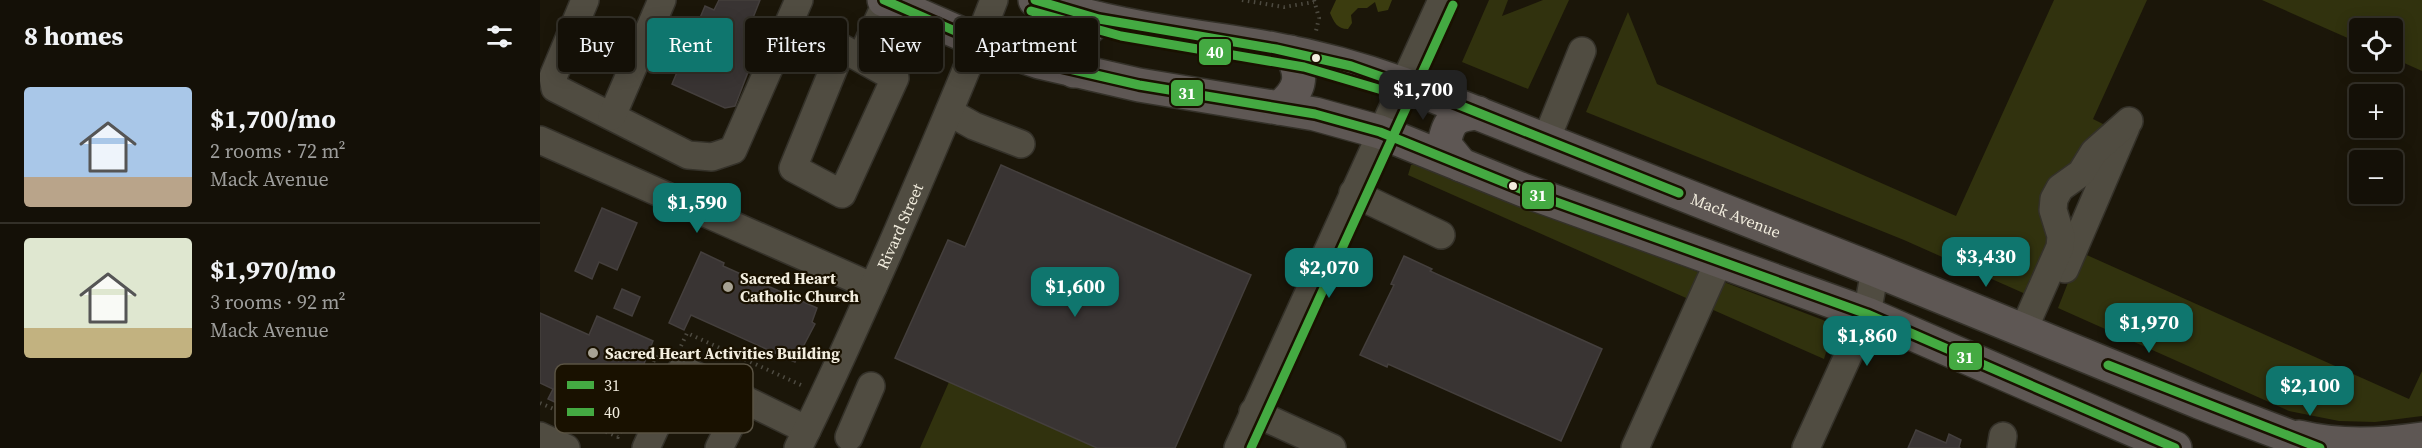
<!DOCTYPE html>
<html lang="en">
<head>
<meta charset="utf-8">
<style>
	:root { --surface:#141007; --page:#211e15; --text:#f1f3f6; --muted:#9d9d9b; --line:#333028; --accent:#0f766e }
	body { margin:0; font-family:"Source Serif 4",serif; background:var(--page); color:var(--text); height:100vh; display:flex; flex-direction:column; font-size:22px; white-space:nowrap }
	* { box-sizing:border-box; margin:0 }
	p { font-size:20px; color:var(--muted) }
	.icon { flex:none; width:33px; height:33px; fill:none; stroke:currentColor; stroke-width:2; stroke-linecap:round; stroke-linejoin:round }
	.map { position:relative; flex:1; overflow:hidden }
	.drawer { display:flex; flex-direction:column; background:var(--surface); width:540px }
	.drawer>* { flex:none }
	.top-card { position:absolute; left:18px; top:18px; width:570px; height:54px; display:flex; gap:12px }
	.tools { position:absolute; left:1809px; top:18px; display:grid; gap:12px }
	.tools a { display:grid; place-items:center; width:54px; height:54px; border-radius:6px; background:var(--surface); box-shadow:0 3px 15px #0003,0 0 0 2px var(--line); font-size:30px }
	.price { position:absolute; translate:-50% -51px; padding:0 14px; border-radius:12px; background:var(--accent); color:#fff; font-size:20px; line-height:39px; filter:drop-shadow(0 2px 3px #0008) }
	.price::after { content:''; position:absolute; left:50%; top:36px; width:18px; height:14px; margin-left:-9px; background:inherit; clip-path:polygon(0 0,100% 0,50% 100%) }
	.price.active { background:#222; color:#fff }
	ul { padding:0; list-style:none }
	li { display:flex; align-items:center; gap:18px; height:150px; padding:0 24px }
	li+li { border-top:2px solid var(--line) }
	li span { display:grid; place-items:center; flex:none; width:168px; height:120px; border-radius:6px; color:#555 }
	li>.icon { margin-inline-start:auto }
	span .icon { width:72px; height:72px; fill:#fffc; stroke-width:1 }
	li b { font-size:26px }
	h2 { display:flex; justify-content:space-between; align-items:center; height:72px; padding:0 24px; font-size:26px }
	.tag { padding:0 21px; border-radius:6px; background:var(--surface); box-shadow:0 3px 15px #0003,0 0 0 2px var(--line); font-size:21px; line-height:54px }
	.tag.active { background:var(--accent); color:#fff }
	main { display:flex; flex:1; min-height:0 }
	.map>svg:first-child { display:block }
	.green { fill:#31320e }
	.forest { fill:#3b3c0f }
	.building { fill:#393433; stroke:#443f3d; stroke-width:1.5 }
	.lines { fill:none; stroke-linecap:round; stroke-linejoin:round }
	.minor-casing { stroke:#343129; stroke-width:30 }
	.major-casing { stroke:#343129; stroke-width:36 }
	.path { stroke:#4d4a40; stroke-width:4; stroke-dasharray:1.5 4.5; stroke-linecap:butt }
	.minor { stroke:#504c41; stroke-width:27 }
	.major { stroke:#5e5754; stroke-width:33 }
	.bus-1-casing { stroke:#191100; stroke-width:14 }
	.bus-2-casing { stroke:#191100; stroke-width:14 }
	.bus-1 { stroke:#44aa42; stroke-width:9 }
	.bus-2 { stroke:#44aa42; stroke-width:9 }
	.bus-dot { fill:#f2edde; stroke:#191100; stroke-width:2 }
	.poi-dot { fill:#a7a293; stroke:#191100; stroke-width:2 }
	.labels { text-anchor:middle; stroke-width:4.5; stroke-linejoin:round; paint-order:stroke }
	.street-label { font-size:16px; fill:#f2edde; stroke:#191100 }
	.poi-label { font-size:16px; font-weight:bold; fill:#f2edde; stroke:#191100; text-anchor:start }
	.key { fill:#191100; stroke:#5a5343; stroke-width:1.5 }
	.key-label { font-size:16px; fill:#f2edde }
	.line-badge { stroke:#191100; stroke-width:2 }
	.badge-label { font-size:16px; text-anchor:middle; font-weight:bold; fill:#fff }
</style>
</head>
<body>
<main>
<section class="drawer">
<h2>8 homes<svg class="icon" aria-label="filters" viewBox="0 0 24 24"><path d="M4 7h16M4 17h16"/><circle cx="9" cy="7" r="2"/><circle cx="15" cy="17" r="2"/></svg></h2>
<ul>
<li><span style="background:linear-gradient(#a9c7e8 75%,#b9a48a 0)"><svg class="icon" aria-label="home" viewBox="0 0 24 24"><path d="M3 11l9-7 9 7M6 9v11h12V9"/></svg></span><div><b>$1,700/mo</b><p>2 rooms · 72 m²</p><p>Mack Avenue</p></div></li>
<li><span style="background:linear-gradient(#dfe7d0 75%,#c2b280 0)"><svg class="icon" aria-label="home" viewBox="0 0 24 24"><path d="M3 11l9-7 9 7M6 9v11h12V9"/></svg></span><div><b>$1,970/mo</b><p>3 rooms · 92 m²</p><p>Mack Avenue</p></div></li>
</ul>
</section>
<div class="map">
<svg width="1882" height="448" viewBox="0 0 1882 448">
	<rect width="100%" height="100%" fill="#1b1609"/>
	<path class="green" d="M949,0H968L962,16L1003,0H1029L988,89L922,62Z
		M1514,0H1607L1553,119L1569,127L1547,149L1490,296L1364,240L1046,112L1088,12L1117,84L1416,216Z
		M1722,0H1882V71L1853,58L1852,28H1820L1819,43Z
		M871,165H879L1283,320L1294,327L1284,359L868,175Z
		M1540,252L1869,399L1882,371V416L1835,422L1799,421L1749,411L1518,308Z
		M409,382L557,448H380Z"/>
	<path class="forest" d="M796,0H852L848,10L838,12L835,2L827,8H818L811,15L812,23L808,29C797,29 794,22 790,13Z"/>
	<path class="building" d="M179,0H220L209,28L223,33L195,106L185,108L132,84L165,6L174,10Z
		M461,165L711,275L635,448H557L355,358L408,240L425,247Z
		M62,208L97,223L77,270L59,262L52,279L35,271Z
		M161,252L184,263L183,266L277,308L272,322L275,324L255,362L151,315L144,330L129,323Z
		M864,256L892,269L890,271L1062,349L1021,441L848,364L847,367L820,355L854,285L851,284Z
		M82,289L100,297L92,316L74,308Z
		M0,313L49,335L57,316L113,341L98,379L91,376L73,415L48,404L43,415L8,399L13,389L0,383Z
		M1376,430L1406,443L1409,434L1421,440L1419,447L1420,448H1368Z"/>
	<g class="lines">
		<defs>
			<g id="minor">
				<path d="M45,0L13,77L15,88L148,155L172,157L193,150L259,0"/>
				<path d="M302,48L355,78L302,194L253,168Z"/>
				<path d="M321,58L347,1"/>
				<path d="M409,112L434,126L481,144"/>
				<path d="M72,116L122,0"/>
				<path d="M0,140L333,287"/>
				<path d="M1006,140L1042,51"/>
				<path d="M813,193L901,235"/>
				<path d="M1525,269L1586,127"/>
				<path d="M1483,331L1520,247L1521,236L1513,210L1514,199L1520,188L1541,173L1554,152L1589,121"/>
				<path d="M713,412L792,448"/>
				<path d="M0,436L26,448"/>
				<path d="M309,437L331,386"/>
				<path d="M106,448L142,369L267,430"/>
				<path d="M179,448L204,399"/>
				<path id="s1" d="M258,448C291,383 320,316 350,249C386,166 422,84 454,0"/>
				<path d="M698,448L902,0"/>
				<path d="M1095,448L1179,261"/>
				<path d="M1266,448L1327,314L1335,270"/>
				<path d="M1461,448L1463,436"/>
			</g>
			<g id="major">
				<path d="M344,0L438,41L499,62L599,85L775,114L840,132L983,190L1327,314L1635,448"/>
				<path id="s2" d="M495,0C572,28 654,35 734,49C778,57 821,69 863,84L1335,270L1659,402L1780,448"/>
				<path d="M534,71C534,45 538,34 559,19"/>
				<path d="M739,108C760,91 765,77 750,52"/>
				<path d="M921,165L904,144C909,120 914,115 938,113"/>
				<path d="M1759,437C1800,447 1840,445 1882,439"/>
			</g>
		</defs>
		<use href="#minor" class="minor-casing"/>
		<use href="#major" class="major-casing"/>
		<path class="path" d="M702,0L744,7L774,2
			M774,0L779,18L776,31
			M141,346L147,333L261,385
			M0,403L78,437L117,354H125"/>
		<use href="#minor" class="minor"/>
		<use href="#major" class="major"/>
		<defs>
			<path id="bus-1" d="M344,0L438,41L499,62L599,85L775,114L840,132L983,190L1327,314L1635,448
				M495,0L559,19L736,49L811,66L899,97L1139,193
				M1568,365L1780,448"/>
			<path id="bus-2" d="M491,11L581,36L764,67L859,95
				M711,448L913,5"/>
		</defs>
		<use href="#bus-1" class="bus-1-casing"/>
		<use href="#bus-2" class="bus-2-casing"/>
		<use href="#bus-1" class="bus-1"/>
		<use href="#bus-2" class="bus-2"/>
	</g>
	<g class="bus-dot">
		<circle cx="776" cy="58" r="5"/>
		<circle cx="973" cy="186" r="5"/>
	</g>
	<g class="poi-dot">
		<circle cx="188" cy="287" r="6"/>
		<circle cx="53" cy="353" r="6"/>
	</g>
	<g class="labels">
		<g class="street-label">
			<text dy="6" stroke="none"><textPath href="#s2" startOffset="736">Mack Avenue</textPath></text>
			<text dy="6" stroke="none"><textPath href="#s1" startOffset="244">Rivard Street</textPath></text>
		</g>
		<g class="poi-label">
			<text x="200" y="284">Sacred Heart<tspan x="200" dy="18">Catholic Church</tspan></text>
			<text x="65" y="359">Sacred Heart Activities Building</text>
		</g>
	</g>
	<rect x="15" y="364" width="198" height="69" rx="9" class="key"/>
	<rect x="27" y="381" width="27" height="8" fill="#44aa42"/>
	<rect x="27" y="408" width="27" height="8" fill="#44aa42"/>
	<g class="key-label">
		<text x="64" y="391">31</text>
		<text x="64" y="418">40</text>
	</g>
	<g class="line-badge">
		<rect x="658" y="38" width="34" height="28" rx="6" fill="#44aa42"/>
		<rect x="630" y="79" width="34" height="28" rx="6" fill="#44aa42"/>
		<rect x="981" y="181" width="34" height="29" rx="6" fill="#44aa42"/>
		<rect x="1408" y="342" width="35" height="29" rx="6" fill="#44aa42"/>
	</g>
	<g class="badge-label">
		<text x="675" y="58">40</text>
		<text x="647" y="99">31</text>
		<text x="998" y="201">31</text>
		<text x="1425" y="363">31</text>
	</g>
</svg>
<div class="tools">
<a><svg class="icon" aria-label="locate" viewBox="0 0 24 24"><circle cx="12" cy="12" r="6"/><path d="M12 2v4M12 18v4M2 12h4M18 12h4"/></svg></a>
<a>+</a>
<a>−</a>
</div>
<b class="price active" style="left:883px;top:121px">$1,700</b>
<b class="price" style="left:157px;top:234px">$1,590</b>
<b class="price" style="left:1446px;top:288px">$3,430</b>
<b class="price" style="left:789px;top:299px">$2,070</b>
<b class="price" style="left:535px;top:318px">$1,600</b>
<b class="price" style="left:1609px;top:354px">$1,970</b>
<b class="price" style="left:1327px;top:367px">$1,860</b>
<b class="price" style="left:1770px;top:417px">$2,100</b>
<div class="top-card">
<a class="tag">Buy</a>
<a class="tag active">Rent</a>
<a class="tag">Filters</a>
<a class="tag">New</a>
<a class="tag">Apartment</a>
</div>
</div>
</main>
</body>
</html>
